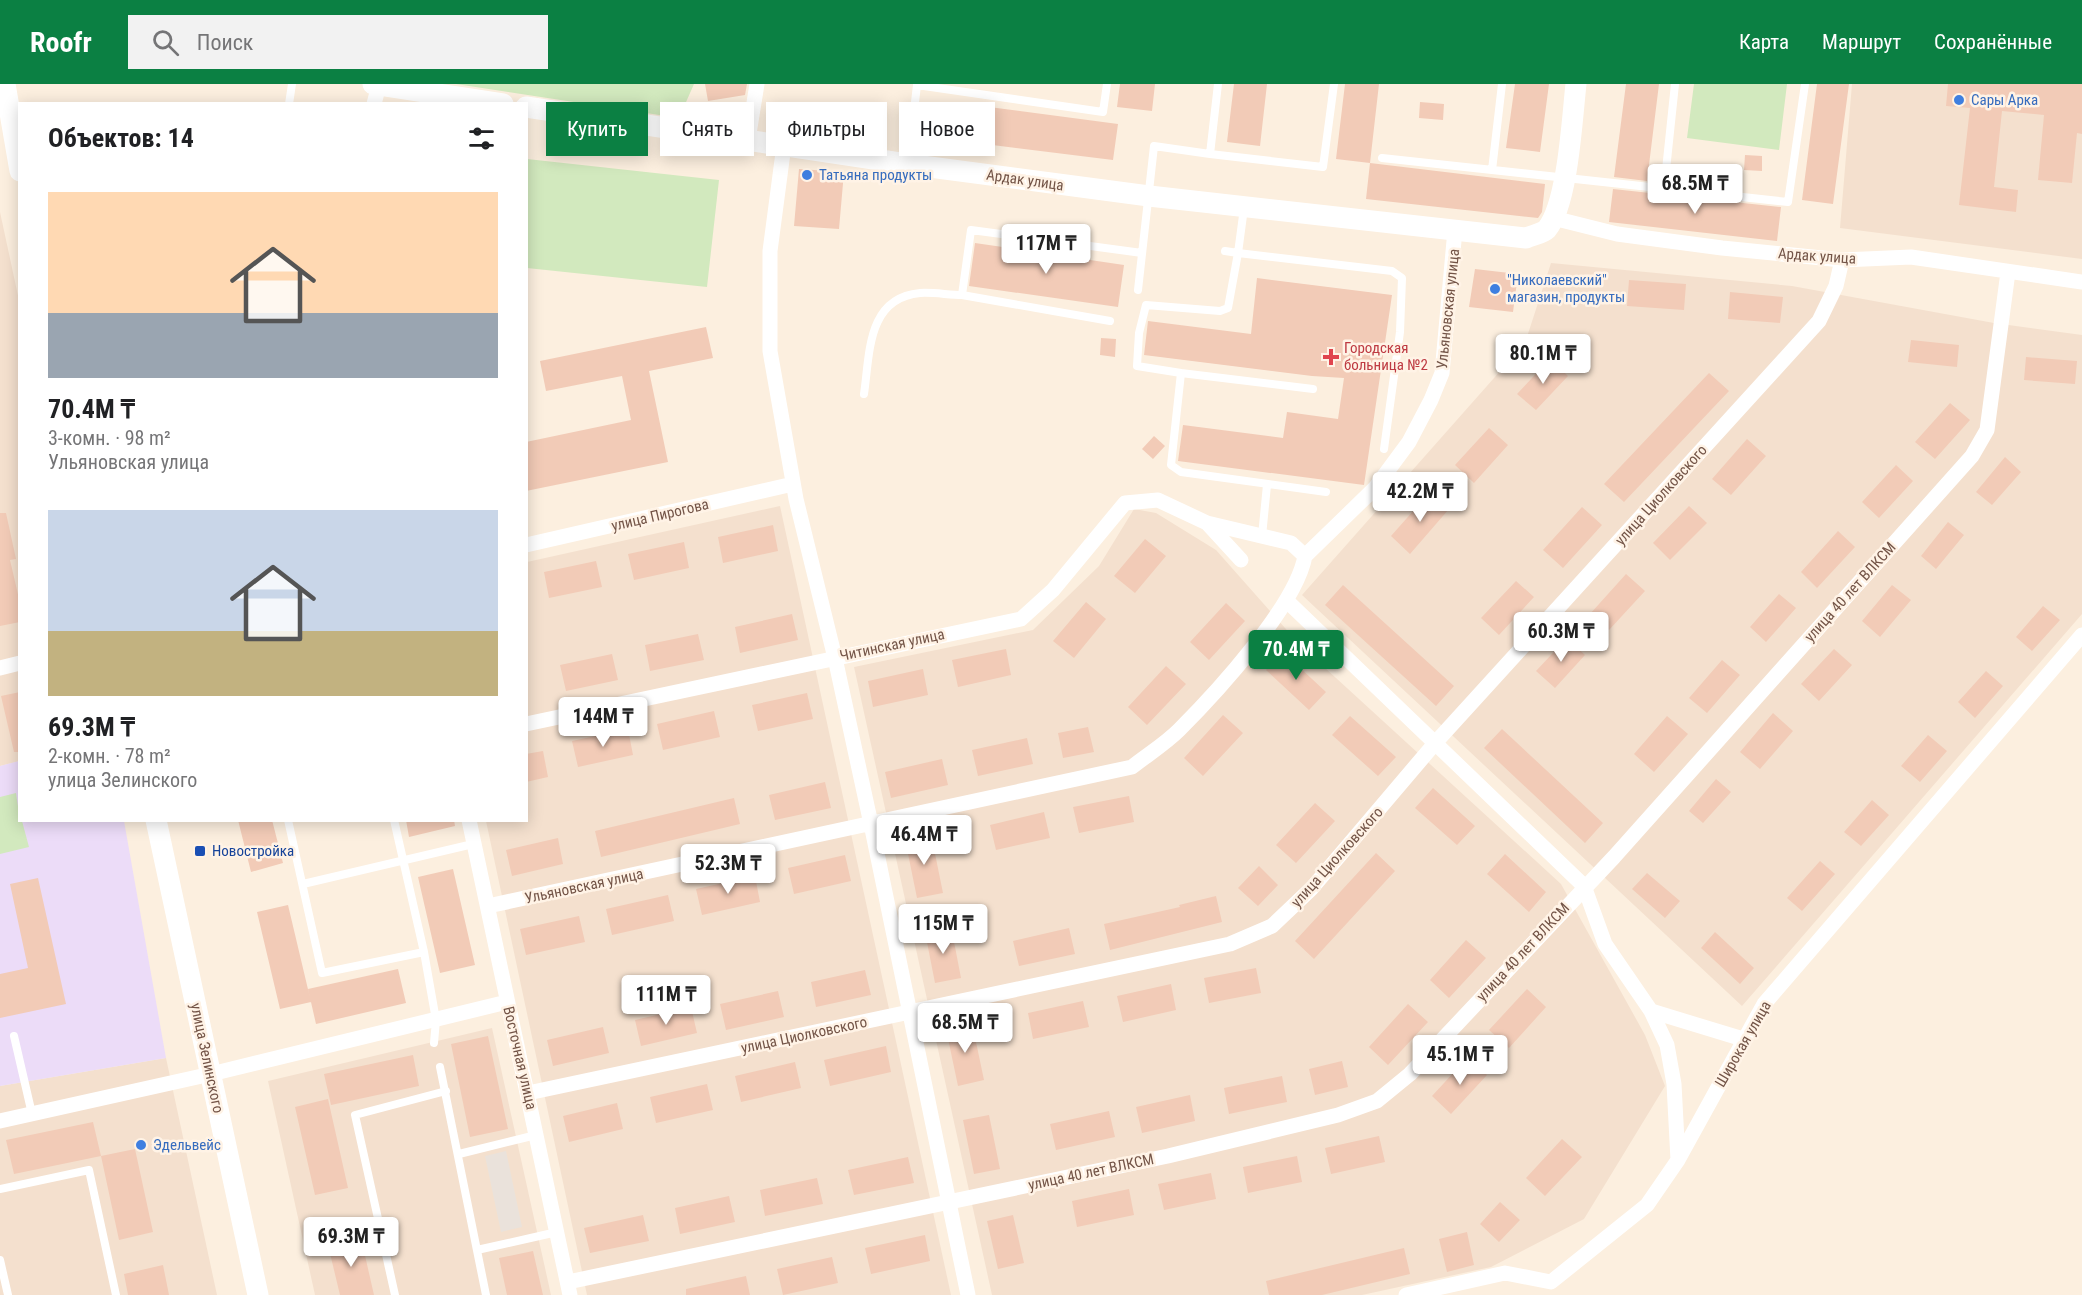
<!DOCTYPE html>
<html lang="ru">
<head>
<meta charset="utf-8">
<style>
	:root { --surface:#fff; --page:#f2f2f2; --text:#202124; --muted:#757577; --accent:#0b8043 }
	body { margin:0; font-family:"Roboto Condensed",sans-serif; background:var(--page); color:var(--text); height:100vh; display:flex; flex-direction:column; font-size:22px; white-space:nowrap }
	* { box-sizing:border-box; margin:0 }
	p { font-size:20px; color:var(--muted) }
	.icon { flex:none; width:33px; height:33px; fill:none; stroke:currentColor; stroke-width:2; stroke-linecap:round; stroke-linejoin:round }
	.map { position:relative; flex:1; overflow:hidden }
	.panel { position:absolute; left:18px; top:18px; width:510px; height:720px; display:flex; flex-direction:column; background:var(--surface); border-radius:0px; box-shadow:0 3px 15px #0003 }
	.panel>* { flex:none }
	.guide { position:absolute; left:546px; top:18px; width:570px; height:54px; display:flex; gap:12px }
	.price { position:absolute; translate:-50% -51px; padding:0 14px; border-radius:6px; background:#fff; color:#222; font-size:20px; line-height:39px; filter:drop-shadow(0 2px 3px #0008) }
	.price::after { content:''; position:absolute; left:50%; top:36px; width:18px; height:14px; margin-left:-9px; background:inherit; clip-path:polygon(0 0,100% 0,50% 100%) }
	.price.active { background:var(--accent); color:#fff }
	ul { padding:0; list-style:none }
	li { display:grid; align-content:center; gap:12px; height:318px; padding:0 30px }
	li span { display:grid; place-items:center; height:186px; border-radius:0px; color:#555 }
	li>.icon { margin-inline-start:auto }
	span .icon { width:108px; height:108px; fill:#fffc; stroke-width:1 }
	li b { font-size:26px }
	h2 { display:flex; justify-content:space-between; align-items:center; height:72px; padding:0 30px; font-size:26px }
	.chip { padding:0 21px; border-radius:0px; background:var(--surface); box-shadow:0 3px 15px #0003; font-size:21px; line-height:54px }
	.chip.active { background:var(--accent); color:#fff }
	header { display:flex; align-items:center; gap:36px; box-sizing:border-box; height:84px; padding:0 30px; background:var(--accent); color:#fff }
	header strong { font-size:28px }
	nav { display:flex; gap:33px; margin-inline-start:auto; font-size:21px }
	.search { width:420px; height:54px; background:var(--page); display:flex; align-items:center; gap:15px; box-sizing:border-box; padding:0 21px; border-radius:0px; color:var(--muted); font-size:22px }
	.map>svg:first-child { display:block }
	.residential { fill:#f4e0ce }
	.industrial { fill:#eae2db }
	.education { fill:#ecdcf8 }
	.green { fill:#d2e9be }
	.building { fill:#f2cbb7 }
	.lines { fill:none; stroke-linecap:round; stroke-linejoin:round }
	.lane { stroke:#fff; stroke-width:8 }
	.street { stroke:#fff; stroke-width:15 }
	.secondary { stroke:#fff; stroke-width:21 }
	.shop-dot { fill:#3f7fe0; stroke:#fff3e6; stroke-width:2 }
	.health-dot { fill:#e0444e; stroke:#fff3e6; stroke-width:2 }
	.transit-dot { fill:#1a4fb4; stroke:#fff3e6; stroke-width:2 }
	.labels { text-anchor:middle; stroke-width:5; stroke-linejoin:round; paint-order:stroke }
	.shop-label { font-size:15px; fill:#366cbe; stroke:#fff3e6; text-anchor:start }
	.street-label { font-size:15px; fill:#735447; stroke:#fff3e6 }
	.health-label { font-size:15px; fill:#be3a42; stroke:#fff3e6; text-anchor:start }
	.transit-label { font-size:15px; fill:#164399; stroke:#fff3e6; text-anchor:start }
</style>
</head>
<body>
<header>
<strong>Roofr</strong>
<div class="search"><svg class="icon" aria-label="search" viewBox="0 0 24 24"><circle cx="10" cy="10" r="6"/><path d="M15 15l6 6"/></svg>Поиск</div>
<nav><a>Карта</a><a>Маршрут</a><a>Сохранённые</a></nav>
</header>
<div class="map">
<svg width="2082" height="1211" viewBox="0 0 2082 1211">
	<rect width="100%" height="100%" fill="#fcefdf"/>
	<path class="residential" d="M1852,0H2082V175L1840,144Z
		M0,128L20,221V677L0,682Z
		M1551,179L1792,202L1994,239L2082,251V530L1742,922L1302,511L1525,259Z
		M780,422L951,1211H587L486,737L526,736L527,478Z
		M1134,425L1156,429L1216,466L1300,561L1561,800L1645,951L1665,1002L1584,1135L1491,1183L1362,1211H992L854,583L1033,546L1099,482Z
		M492,944L551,1211H315L268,997Z
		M166,974L217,1211H0V1002Z"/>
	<path class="industrial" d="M506,1067L522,1143L501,1148L485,1072Z"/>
	<path class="education" d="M19,677L20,736L124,737L166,974L0,1002V682Z"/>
	<path class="green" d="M456,0H694L679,34Z
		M1694,0H1787L1779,66L1687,54Z
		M527,75L719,96L707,203L527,184Z
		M16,709L20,736L22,737L29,763L0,770V713Z"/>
	<path class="building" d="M705,0H747L745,11L708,17Z
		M1120,0H1155L1152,27L1117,23Z
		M1234,0H1267L1260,62L1227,58Z
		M1345,0H1379L1370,79L1336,75Z
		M1515,0H1549L1540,68L1506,64Z
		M1626,0H1659L1647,97L1614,93Z
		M1817,0H1849L1833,120L1802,116Z
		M1948,0H2082V50L2077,49L2072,99L2038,96L2044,31L2002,27L1994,103L2018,106L2016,128L1959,121L1970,24L1946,22Z
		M1420,18L1444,20L1443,36L1419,34Z
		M966,20L1118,40L1113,76L961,57Z
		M1745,71L1762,72V87L1744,86Z
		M1370,79L1545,100L1542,128L1538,134L1366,115Z
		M799,85L844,88L839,145L794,142Z
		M1613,105L1781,123L1777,157L1609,138Z
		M975,159L1124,181L1118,223L969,202Z
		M1475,185L1518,190L1513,228L1469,223Z
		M1257,194L1392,211L1364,401L1178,377L1183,341L1283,354L1287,328L1338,335L1344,294L1312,292L1144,271L1148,237L1251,250Z
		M1629,196L1686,200L1684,226L1627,222Z
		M1730,208L1783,213L1780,239L1728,235Z
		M706,243L713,274L649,287L668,378L526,407V358L631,336L622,292L546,307L540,277Z
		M1101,254L1116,255L1115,273L1100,271Z
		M1911,256L1959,261L1957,283L1908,278Z
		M2026,273L2077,277L2075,300L2024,296Z
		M1550,275L1568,292L1536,326L1517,310Z
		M1709,289L1729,307L1624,418L1604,400Z
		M1950,319L1970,336L1935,375L1915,358Z
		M1489,344L1508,361L1474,399L1455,381Z
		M1154,352L1165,362L1153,375L1142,365Z
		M1747,355L1766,372L1731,411L1712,395Z
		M2005,373L2021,388L1992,421L1976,408Z
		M1896,381L1913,397L1879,434L1862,418Z
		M1430,408L1449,425L1410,470L1391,452Z
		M1689,422L1707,439L1670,476L1653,459Z
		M1582,423L1602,441L1563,484L1543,466Z
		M0,429H6L16,475L10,476L20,519V538L0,542Z
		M1948,438L1964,451L1936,485L1921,472Z
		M773,441L778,467L723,479L718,453Z
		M1838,447L1855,463L1817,504L1801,488Z
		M1145,455L1166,472L1135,509L1114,492Z
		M684,458L689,484L634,496L628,470Z
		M596,477L602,503L549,514L544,488Z
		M1626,490L1645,507L1609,546L1590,530Z
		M1516,497L1534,513L1499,551L1481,534Z
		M1343,501L1454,602L1436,622L1325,521Z
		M1892,501L1911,516L1880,553L1862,537Z
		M1779,510L1796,524L1766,558L1750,543Z
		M1086,518L1106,535L1074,574L1053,557Z
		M1226,519L1245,537L1209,576L1190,558Z
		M2043,522L2060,536L2032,567L2016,553Z
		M792,530L798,556L740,569L735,543Z
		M698,550L704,576L650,587L645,561Z
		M1567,554L1585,571L1555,604L1536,587Z
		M1006,565L1011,591L958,603L952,576Z
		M1834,565L1852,581L1819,617L1801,600Z
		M1283,568L1326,608L1309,626L1266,586Z
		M612,570L618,596L566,607L560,581Z
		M1722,576L1740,591L1707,629L1689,614Z
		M1166,582L1186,600L1147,641L1128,623Z
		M923,585L928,611L873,623L868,597Z
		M1986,587L2003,602L1975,634L1958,618Z
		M20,608V668H14L1,612Z
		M807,609L813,635L758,647L752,621Z
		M714,627L720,653L663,666L657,640Z
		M1773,629L1793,647L1760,685L1740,668Z
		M1223,631L1243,649L1203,692L1184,674Z
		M1350,632L1396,673L1378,692L1332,651Z
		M1667,632L1688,650L1654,688L1634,670Z
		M1088,643L1094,668L1063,674L1058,649Z
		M628,645L633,671L578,683L572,657Z
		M1502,645L1603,739L1585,759L1484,664Z
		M1928,651L1947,667L1920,698L1901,682Z
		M1027,654L1033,680L978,692L972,666Z
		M543,667L548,693L526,698V670Z
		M942,675L948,701L891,714L885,688Z
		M1716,695L1731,708L1703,739L1689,727Z
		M825,698L831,724L775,736L769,711Z
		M1433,704L1475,742L1457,761L1415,724Z
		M1129,712L1134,738L1079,749L1073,723Z
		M734,714L740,740L601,773L595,747Z
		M1872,716L1889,731L1861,762L1844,748Z
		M1315,719L1335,737L1296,779L1276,761Z
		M1044,728L1050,754L996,766L990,741Z
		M238,736H272L283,779L251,788Z
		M406,736H454L455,742L409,753Z
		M931,750L943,809L917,814L905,755Z
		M558,754L563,780L512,792L506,766Z
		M1376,769L1395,787L1314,875L1295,857Z
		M1505,770L1546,808L1529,828L1487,790Z
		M845,771L851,797L794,810L788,784Z
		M1820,777L1835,790L1802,827L1787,814Z
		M1259,782L1278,801L1258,822L1238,804Z
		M453,785L475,881L440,889L418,793Z
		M1647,789L1680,817L1665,834L1632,805Z
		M755,792L760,818L702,831L696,805Z
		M38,794L66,920L0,934V890L28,884L10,800Z
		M668,811L674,837L612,851L606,825Z
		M1216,812L1222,838L1110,866L1104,840L1180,823L1179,821Z
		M288,821L311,918L280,925L257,828Z
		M579,832L585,858L526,871L520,845Z
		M951,842L961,894L935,899L925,848Z
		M1069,844L1075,870L1019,882L1013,857Z
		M1715,848L1754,884L1740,900L1701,864Z
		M1466,856L1486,874L1449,914L1430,896Z
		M1256,884L1261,909L1209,919L1204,894Z
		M398,885L406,919L316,940L308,905Z
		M865,886L871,911L816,923L811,898Z
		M1171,900L1176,926L1123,938L1117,912Z
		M1527,905L1546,923L1509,964L1489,946Z
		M778,907L784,933L726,946L720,920Z
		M1083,917L1089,943L1033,955L1028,929Z
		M1408,920L1428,938L1388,981L1369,963Z
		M691,923L697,949L641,962L635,936Z
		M972,939L984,996L958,1002L946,945Z
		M603,943L609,969L553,982L547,956Z
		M488,952L508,1045L470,1053L451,960Z
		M886,962L891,988L830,1002L824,976Z
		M413,971L419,1002L331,1021L324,990Z
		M1468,973L1487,991L1451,1030L1432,1012Z
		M1342,977L1348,1003L1315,1011L1309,985Z
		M795,978L801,1004L741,1018L735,992Z
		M1282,992L1287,1018L1229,1030L1224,1004Z
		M707,1000L713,1026L656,1039L650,1013Z
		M1190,1011L1195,1037L1142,1049L1136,1023Z
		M328,1015L348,1104L315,1111L295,1023Z
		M617,1019L623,1045L569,1058L563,1032Z
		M1109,1027L1115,1053L1056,1066L1050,1040Z
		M989,1031L1000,1085L974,1090L963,1036Z
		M93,1038L101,1072L14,1090L6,1056Z
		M1379,1052L1385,1078L1331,1090L1325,1064Z
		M1562,1055L1582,1073L1545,1112L1526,1094Z
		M135,1065L153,1148L119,1156L101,1072Z
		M1297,1072L1302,1098L1248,1109L1243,1083Z
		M908,1073L914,1099L854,1111L848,1086Z
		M1211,1089L1216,1115L1164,1126L1158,1100Z
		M817,1094L823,1120L765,1132L760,1106Z
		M1129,1105L1134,1131L1077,1143L1072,1117Z
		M729,1112L735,1138L680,1150L675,1124Z
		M1500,1118L1520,1136L1499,1158L1480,1140Z
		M643,1131L649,1157L590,1169L584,1144Z
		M1013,1131L1024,1179L998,1185L987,1137Z
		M1467,1148L1474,1181L1447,1188L1439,1155Z
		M925,1151L930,1177L871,1190L865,1164Z
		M361,1154L374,1211H340L328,1161Z
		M1404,1164L1410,1190L1322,1211H1269L1266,1197Z
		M533,1167L543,1211H507L499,1174Z
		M832,1173L838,1199L783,1211L777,1185Z
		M163,1181L169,1211H128L124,1190Z
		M746,1192L750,1211H686V1205Z"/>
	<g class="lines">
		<path class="lane" d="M289,20L292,0
			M1210,70L1323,83L1334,0
			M1382,74L1788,118L1805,0
			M908,78L917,1L1103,28L1107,0
			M1492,86L1502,0
			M1664,105L1675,0
			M1244,124L1238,169L1392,187L1402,194L1400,248L1384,365
			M1225,167L1238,169L1228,224L1220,227L1146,221L1139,249L1137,282L1181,289L1171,381L1181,388L1326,408
			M1138,206L1154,62L1210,70L1218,0
			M1110,237L962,211L971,146L1142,169
			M1181,289L1313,305
			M864,310C870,269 867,214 920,209C933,208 949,211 962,211
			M1262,452L1267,401
			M288,736L322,889L424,868L394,736
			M303,800L473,760
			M424,868L436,936L434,959
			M14,952L32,1030
			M440,983L486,1211
			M459,1070L536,1051
			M0,1105L89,1086L116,1211
			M477,1166L557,1148
			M0,1176L8,1211
			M395,1211L355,1031L446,1007"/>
		<path class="street" d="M374,20L379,1
			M748,56L757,0
			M784,61L770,167V267L796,415L835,574L871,740L968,1211
			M1553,134L1617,150L1722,164L1842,176L1911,173L2082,198
			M1207,439L1241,476
			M526,461L793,400
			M1287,517L1584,802L1605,860L1651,927L1667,961L1674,1000L1678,1076
			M0,584L20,579
			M526,640L1021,535L1053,506L1125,419L1158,416L1207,439L1291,459L1305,472
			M469,736L570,1211
			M488,822L1132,683C1147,671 1165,660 1179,646C1216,609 1296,522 1305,472L1375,404L1409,358L1431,316L1442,289L1455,146
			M1651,927L1743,955
			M528,1009L1230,860L1272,842L1312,804L1436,658L1819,237L1836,202L1842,176
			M0,1037L211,990L507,918
			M568,1198L1168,1072L1338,1031L1377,1017L1410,990L1614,773L1972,372L1987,346L2008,188
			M1406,1211L1505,1189L1551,1198L1647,1121L1678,1076L1764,920L2082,551"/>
		<path class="secondary" d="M5,0L20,87
			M373,0L503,20
			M526,23L907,80L1149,112L1526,154C1532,151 1542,150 1547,145C1568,119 1572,35 1576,0
			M156,736L258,1211"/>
	</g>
	<g class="shop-dot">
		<circle cx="1959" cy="16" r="6"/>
		<circle cx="807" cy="91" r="6"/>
		<circle cx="1495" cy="205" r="6"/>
		<circle cx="141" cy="1061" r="6"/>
	</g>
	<path class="health-dot" d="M1328 264h6v6h6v6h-6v6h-6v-6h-6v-6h6z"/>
	<rect class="transit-dot" x="194" y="761" width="12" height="12" rx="3"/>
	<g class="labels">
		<g class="shop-label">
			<text x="1971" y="21">Сары Арка</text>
			<text x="819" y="96">Татьяна продукты</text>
			<text x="1507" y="201">"Николаевский"<tspan x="1507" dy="17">магазин, продукты</tspan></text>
			<text x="153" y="1066">Эдельвейс</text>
		</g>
		<g class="street-label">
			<text transform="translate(1025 96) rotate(8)" y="5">Ардак улица</text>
			<text transform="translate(1817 172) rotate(4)" y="5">Ардак улица</text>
			<text transform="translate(1448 225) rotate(-84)" y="5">Ульяновская улица</text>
			<text transform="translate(1661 411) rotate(-48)" y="5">улица Циолковского</text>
			<text transform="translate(660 431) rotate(-13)" y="5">улица Пирогова</text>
			<text transform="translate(1850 508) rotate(-48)" y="5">улица 40 лет ВЛКСМ</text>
			<text transform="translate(892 561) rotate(-12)" y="5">Читинская улица</text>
			<text transform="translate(1337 773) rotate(-48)" y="5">улица Циолковского</text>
			<text transform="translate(584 802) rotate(-12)" y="5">Ульяновская улица</text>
			<text transform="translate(1523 868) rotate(-47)" y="5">улица 40 лет ВЛКСМ</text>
			<text transform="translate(804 951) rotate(-12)" y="5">улица Циолковского</text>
			<text transform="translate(1743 960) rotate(-60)" y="5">Широкая улица</text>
			<text transform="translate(207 974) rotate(78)" y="5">улица Зелинского</text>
			<text transform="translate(520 974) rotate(77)" y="5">Восточная улица</text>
			<text transform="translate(1091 1088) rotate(-12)" y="5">улица 40 лет ВЛКСМ</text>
		</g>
		<g class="health-label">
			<text x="1344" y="269">Городская<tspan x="1344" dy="17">больница №2</tspan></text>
		</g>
		<g class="transit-label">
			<text x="212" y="772">Новостройка</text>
		</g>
	</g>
</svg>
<b class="price" style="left:1695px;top:131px">68.5M ₸</b>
<b class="price" style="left:1046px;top:191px">117M ₸</b>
<b class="price" style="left:1543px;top:301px">80.1M ₸</b>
<b class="price" style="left:1420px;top:439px">42.2M ₸</b>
<b class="price" style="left:1561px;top:579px">60.3M ₸</b>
<b class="price active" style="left:1296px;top:597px">70.4M ₸</b>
<b class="price" style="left:603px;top:664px">144M ₸</b>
<b class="price" style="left:924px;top:782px">46.4M ₸</b>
<b class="price" style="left:728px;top:811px">52.3M ₸</b>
<b class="price" style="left:943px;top:871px">115M ₸</b>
<b class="price" style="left:666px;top:942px">111M ₸</b>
<b class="price" style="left:965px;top:970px">68.5M ₸</b>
<b class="price" style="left:1460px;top:1002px">45.1M ₸</b>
<b class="price" style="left:351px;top:1184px">69.3M ₸</b>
<div class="guide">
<a class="chip active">Купить</a>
<a class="chip">Снять</a>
<a class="chip">Фильтры</a>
<a class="chip">Новое</a>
</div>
<section class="panel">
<h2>Объектов: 14<svg class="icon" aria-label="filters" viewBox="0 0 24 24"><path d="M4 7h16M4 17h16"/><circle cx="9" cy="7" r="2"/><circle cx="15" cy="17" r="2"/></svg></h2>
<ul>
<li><span style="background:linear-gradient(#ffd9b3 65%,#9aa5b1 0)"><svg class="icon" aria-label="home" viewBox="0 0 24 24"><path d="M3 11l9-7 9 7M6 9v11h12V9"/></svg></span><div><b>70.4M ₸</b><p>3-комн. · 98 m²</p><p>Ульяновская улица</p></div></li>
<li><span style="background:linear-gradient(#c9d6e8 65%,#c2b280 0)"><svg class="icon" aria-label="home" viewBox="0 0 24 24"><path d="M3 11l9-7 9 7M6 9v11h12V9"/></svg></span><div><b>69.3M ₸</b><p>2-комн. · 78 m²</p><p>улица Зелинского</p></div></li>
</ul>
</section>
</div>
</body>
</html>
